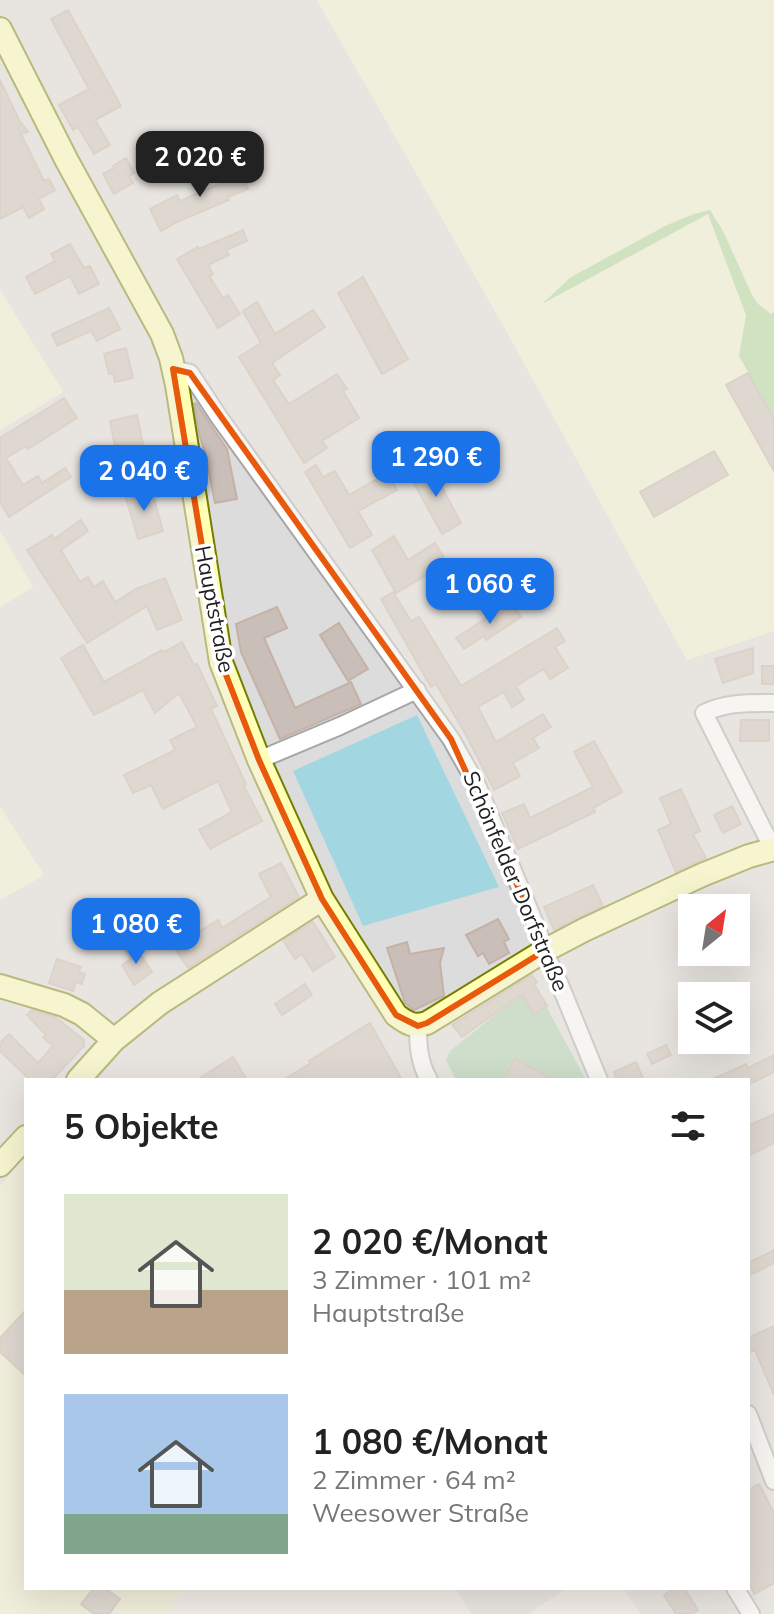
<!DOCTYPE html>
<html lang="de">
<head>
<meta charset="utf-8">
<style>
	:root { --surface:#fff; --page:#f2f2f2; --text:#222; --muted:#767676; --accent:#1a73e8 }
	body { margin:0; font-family:Mulish,sans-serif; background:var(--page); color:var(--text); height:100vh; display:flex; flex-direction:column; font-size:30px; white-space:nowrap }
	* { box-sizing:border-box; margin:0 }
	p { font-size:26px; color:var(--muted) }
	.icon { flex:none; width:44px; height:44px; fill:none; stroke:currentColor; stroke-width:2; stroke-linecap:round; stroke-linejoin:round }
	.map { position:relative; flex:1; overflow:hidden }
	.details { position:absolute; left:24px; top:1078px; width:726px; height:512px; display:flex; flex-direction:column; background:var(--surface); border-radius:0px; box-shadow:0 8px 32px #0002 }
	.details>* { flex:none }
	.needle { width:52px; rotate:30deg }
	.buttons { position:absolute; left:678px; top:894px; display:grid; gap:16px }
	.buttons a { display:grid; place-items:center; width:72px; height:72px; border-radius:0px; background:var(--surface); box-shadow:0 8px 32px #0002; font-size:40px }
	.price { position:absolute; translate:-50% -68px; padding:0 18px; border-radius:16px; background:var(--accent); color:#fff; font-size:26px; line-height:52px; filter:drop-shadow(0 2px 4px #0008) }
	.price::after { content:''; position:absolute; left:50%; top:48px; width:24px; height:18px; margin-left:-12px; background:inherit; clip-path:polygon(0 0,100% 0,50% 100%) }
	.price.selected { background:#222; color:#fff }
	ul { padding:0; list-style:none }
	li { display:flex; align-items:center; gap:24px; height:200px; padding:0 40px }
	li span { display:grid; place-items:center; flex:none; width:224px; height:160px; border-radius:0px; color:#555 }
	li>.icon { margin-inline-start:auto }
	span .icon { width:96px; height:96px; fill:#fffc; stroke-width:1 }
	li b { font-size:34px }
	h2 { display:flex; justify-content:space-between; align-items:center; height:96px; padding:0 40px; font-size:34px }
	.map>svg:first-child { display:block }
	.residential { fill:#dddcdc; fill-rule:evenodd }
	.farmland { fill:#f0f1cf }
	.forest { fill:#abd496 }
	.cemetery { fill:#a4cca8 }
	.water { fill:#a2d7e2 }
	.building { fill:#c9beb8; stroke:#c4b2a6; stroke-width:2 }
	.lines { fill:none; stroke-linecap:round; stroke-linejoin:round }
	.minor-casing { stroke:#a6a6a6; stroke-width:20 }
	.secondary-casing { stroke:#757d00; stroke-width:26 }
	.minor { stroke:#fff; stroke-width:16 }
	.secondary { stroke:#ffffb5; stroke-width:22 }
	.marked { fill:none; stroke:#e8590c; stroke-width:6; stroke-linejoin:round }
	.labels { text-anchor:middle; stroke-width:7; stroke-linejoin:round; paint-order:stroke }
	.street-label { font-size:22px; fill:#1f1f1f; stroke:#fff }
</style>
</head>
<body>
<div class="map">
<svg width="774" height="1614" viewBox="0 0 774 1614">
	<rect width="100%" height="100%" fill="#f1ece5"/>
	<path class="residential" d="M0,0H317L503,325L687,660L774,631V1614H641L623,1588H748V1080H26V1156L0,1186V900L44,875L0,807V607L32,587L0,531V430L63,392L0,290ZM692,908H736V952H692ZM692,996H736V1040H692Z
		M455,1588H567L528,1614H471Z"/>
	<path class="farmland" d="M317,0H774V312L771,314L757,303L752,295L723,231L710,210L667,225L571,277L545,301L708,214L746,315L739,356L774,419V631L687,660L503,325Z
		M0,290L63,392L0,430Z
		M0,531L33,587L0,607Z
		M0,807L44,875L0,900Z
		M26,1156V1588H185L164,1614H0V1186Z"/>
	<path class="forest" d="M710,210L723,231L752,295L757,303L771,314L774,312V419L739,356L746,315L708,214L542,304L571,277L667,225L694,214Z"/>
	<path class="cemetery" d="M534,984L586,1080H456L446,1060L450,1051Z"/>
	<path class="water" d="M417,715L499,887L363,926L293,771Z"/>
	<path class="building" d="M68,10L121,106L95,120L110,145L94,154L78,127L73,130L59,105L89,89L51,19Z
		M0,80L19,120L28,132L21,134L44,181L49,179L55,190L39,199L44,209L29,218L23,207L0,219Z
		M126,158L134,173L129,176L133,183L114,194L103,174L114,168L113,166Z
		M238,163L248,189L228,197L229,200L179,221L161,231L150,209L177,195L180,201L222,183L218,172Z
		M243,230L247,241L226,250L229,255L208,265L213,274L209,276L223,298L228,295L240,314L218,328L177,259L198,247L199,249Z
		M70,244L84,268L90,266L99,284L79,294L70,276L35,294L26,277L55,261L51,254Z
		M363,277L408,359L382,374L338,293Z
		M257,302L275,334L313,310L325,327L272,363L280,375L273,380L289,404L337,374L347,389L343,391L359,418L322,441L327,448L304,463L239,357L261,343L243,311Z
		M109,308L120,329L97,341L91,331L57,346L52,334Z
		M126,348L133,378L115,382L113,373L109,374L104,354Z
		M748,373L774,420V471L726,385Z
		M64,398L77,418L28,449L26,446L6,458L23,485L38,476L42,483L65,468L71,477L9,517L0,502V438Z
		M196,403L227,449L237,499L215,503L205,452L199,434L194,404Z
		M137,415L144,450L117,456L110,421Z
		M714,451L728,475L654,517L640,492Z
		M316,465L323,477L335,471L349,495L388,473L397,490L358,511L372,535L350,548L305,472Z
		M430,465L461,523L442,534L410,476Z
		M151,488L163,531L138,539L125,495Z
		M81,520L88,531L61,550L80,582L88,577L94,587L103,581L115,602L136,589L165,578L182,620L157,630L147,606L87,643L27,550L52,535L54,539Z
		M394,536L408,560L435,543L447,563L396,593L372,550Z
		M393,592L411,621L419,617L461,686L557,628L565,641L555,647L568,668L550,679L544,669L516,686L524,700L512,707L504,692L478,707L496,742L543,714L551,727L533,738L539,748L513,763L520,776L494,790L465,733L436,684L431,687L381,599Z
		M511,602L521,617L486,640L484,636L464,649L456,638Z
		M277,607L287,628L264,638L295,708L351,682L361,704L280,739L241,652L236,624Z
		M339,623L368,669L348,681L320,635Z
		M182,642L194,665L197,664L217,706L211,709L246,784L244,786L262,821L210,849L199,830L232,812L218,781L163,809L151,785L133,793L124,775L175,750L170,740L197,727L179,693L155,713L143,690L94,715L61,658L83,645L104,682L162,650L164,652Z
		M753,648V673L723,683L715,659Z
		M762,666H774V684H762Z
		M741,720H769V741H740Z
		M594,741L622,792L593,808L595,812L518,849L502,813L524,804L530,818L593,787L574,752Z
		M681,789L700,831L693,834L706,858L676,872L658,830L671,824L660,798Z
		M732,806L741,824L723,833L714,815Z
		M281,863L299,897L188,968L174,947L218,920L222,928L271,897L259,874Z
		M593,885L603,906L554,930L544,907Z
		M111,917L121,931L105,942L96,927Z
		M498,919L509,939L504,942L509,953L489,964L483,953L478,956L466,935Z
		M313,922L335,957L313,971L302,954L295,959L283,940Z
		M407,942L410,954L444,948L440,963L444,996L414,1010L405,1003L387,948Z
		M134,944L152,972L134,985L122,965L131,959L125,949Z
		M57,959L81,967L79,972L85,974L82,984L76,982L73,991L49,983Z
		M532,975L537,982L534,984L547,1006L534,1014L522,994L462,1037L452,1025Z
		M305,984L312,995L282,1015L275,1004Z
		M32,1010L55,1017L84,1040V1046L52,1080H30L0,1051V1043L9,1034L38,1063L53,1046L43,1038L46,1035L27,1015Z
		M370,1023L402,1080H283L311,1063L309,1061Z
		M666,1045L671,1055L652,1064L647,1054Z
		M774,1055V1072L748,1085V1080H711L746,1064L748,1068Z
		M233,1057L247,1080H197Z
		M515,1059L554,1080H504Z
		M636,1062L644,1080H617L614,1072Z
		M774,1114V1143L748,1156V1126Z
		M774,1250V1263L748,1276V1263Z
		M26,1310V1376L0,1352V1338Z
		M774,1326V1395L755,1350L748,1353V1338Z
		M759,1484L774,1513V1583L754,1594L748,1580V1490Z
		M94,1588H105L120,1599L109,1614H94L81,1604Z
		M675,1588H684L698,1610L692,1614H676L664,1595Z"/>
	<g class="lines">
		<defs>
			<path id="minor" d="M173,369L190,373L219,417L451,739L478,787L539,933L544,951L558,980L599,1080
				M259,760L340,726L417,690
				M773,849L704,713C727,702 749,703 774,703
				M418,1026C418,1046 419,1062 429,1080
				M748,1414L774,1481
				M735,1588L751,1614"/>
			<path id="secondary" d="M0,29L67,161L162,334L171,358L177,385L221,662L259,760L322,899L396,1015C408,1024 413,1027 427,1023L544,951L584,930L702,875L749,856L774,849
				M0,986L64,1005L82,1014L114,1040
				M78,1080L114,1040L160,1003L322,899
				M0,1165L26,1137"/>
		</defs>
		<use href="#minor" class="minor-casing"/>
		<use href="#secondary" class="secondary-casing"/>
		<use href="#minor" class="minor"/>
		<use href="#secondary" class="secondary"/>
	</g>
	<path d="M0 0H774V1614H0ZM173,369L190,373L451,739L539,933L544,951L427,1023L418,1026L396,1015L322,899L259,760L221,662Z" fill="#f1ece5" fill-opacity=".55" fill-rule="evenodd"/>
	<path class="marked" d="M173,369L190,373L451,739L539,933L544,951L427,1023L418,1026L396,1015L322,899L259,760L221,662Z"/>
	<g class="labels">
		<g class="street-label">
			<text transform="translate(215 609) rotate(79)" y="8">Hauptstraße</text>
			<text transform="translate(516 881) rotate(67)" y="8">Schönfelder Dorfstraße</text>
		</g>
	</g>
</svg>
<div class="buttons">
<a><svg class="needle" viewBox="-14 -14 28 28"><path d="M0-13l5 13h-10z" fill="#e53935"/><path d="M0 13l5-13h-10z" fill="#767676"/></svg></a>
<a><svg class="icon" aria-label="layers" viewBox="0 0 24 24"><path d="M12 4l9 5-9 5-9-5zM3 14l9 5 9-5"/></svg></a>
</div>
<b class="price selected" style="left:200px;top:199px">2 020 €</b>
<b class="price" style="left:436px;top:499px">1 290 €</b>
<b class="price" style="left:144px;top:513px">2 040 €</b>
<b class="price" style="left:490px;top:626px">1 060 €</b>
<b class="price" style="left:136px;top:966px">1 080 €</b>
<section class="details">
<h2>5 Objekte<svg class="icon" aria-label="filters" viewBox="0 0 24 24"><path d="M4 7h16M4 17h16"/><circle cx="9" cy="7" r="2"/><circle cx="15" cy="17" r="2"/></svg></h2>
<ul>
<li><span style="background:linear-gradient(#dfe7d0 60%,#b9a48a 0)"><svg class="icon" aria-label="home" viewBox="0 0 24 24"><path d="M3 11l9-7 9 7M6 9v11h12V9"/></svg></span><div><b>2 020 €/Monat</b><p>3 Zimmer · 101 m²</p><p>Hauptstraße</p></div></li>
<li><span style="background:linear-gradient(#a9c7e8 75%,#7fa58c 0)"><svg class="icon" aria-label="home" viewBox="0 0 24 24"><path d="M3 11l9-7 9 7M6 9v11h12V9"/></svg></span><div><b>1 080 €/Monat</b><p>2 Zimmer · 64 m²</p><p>Weesower Straße</p></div></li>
</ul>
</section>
</div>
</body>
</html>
